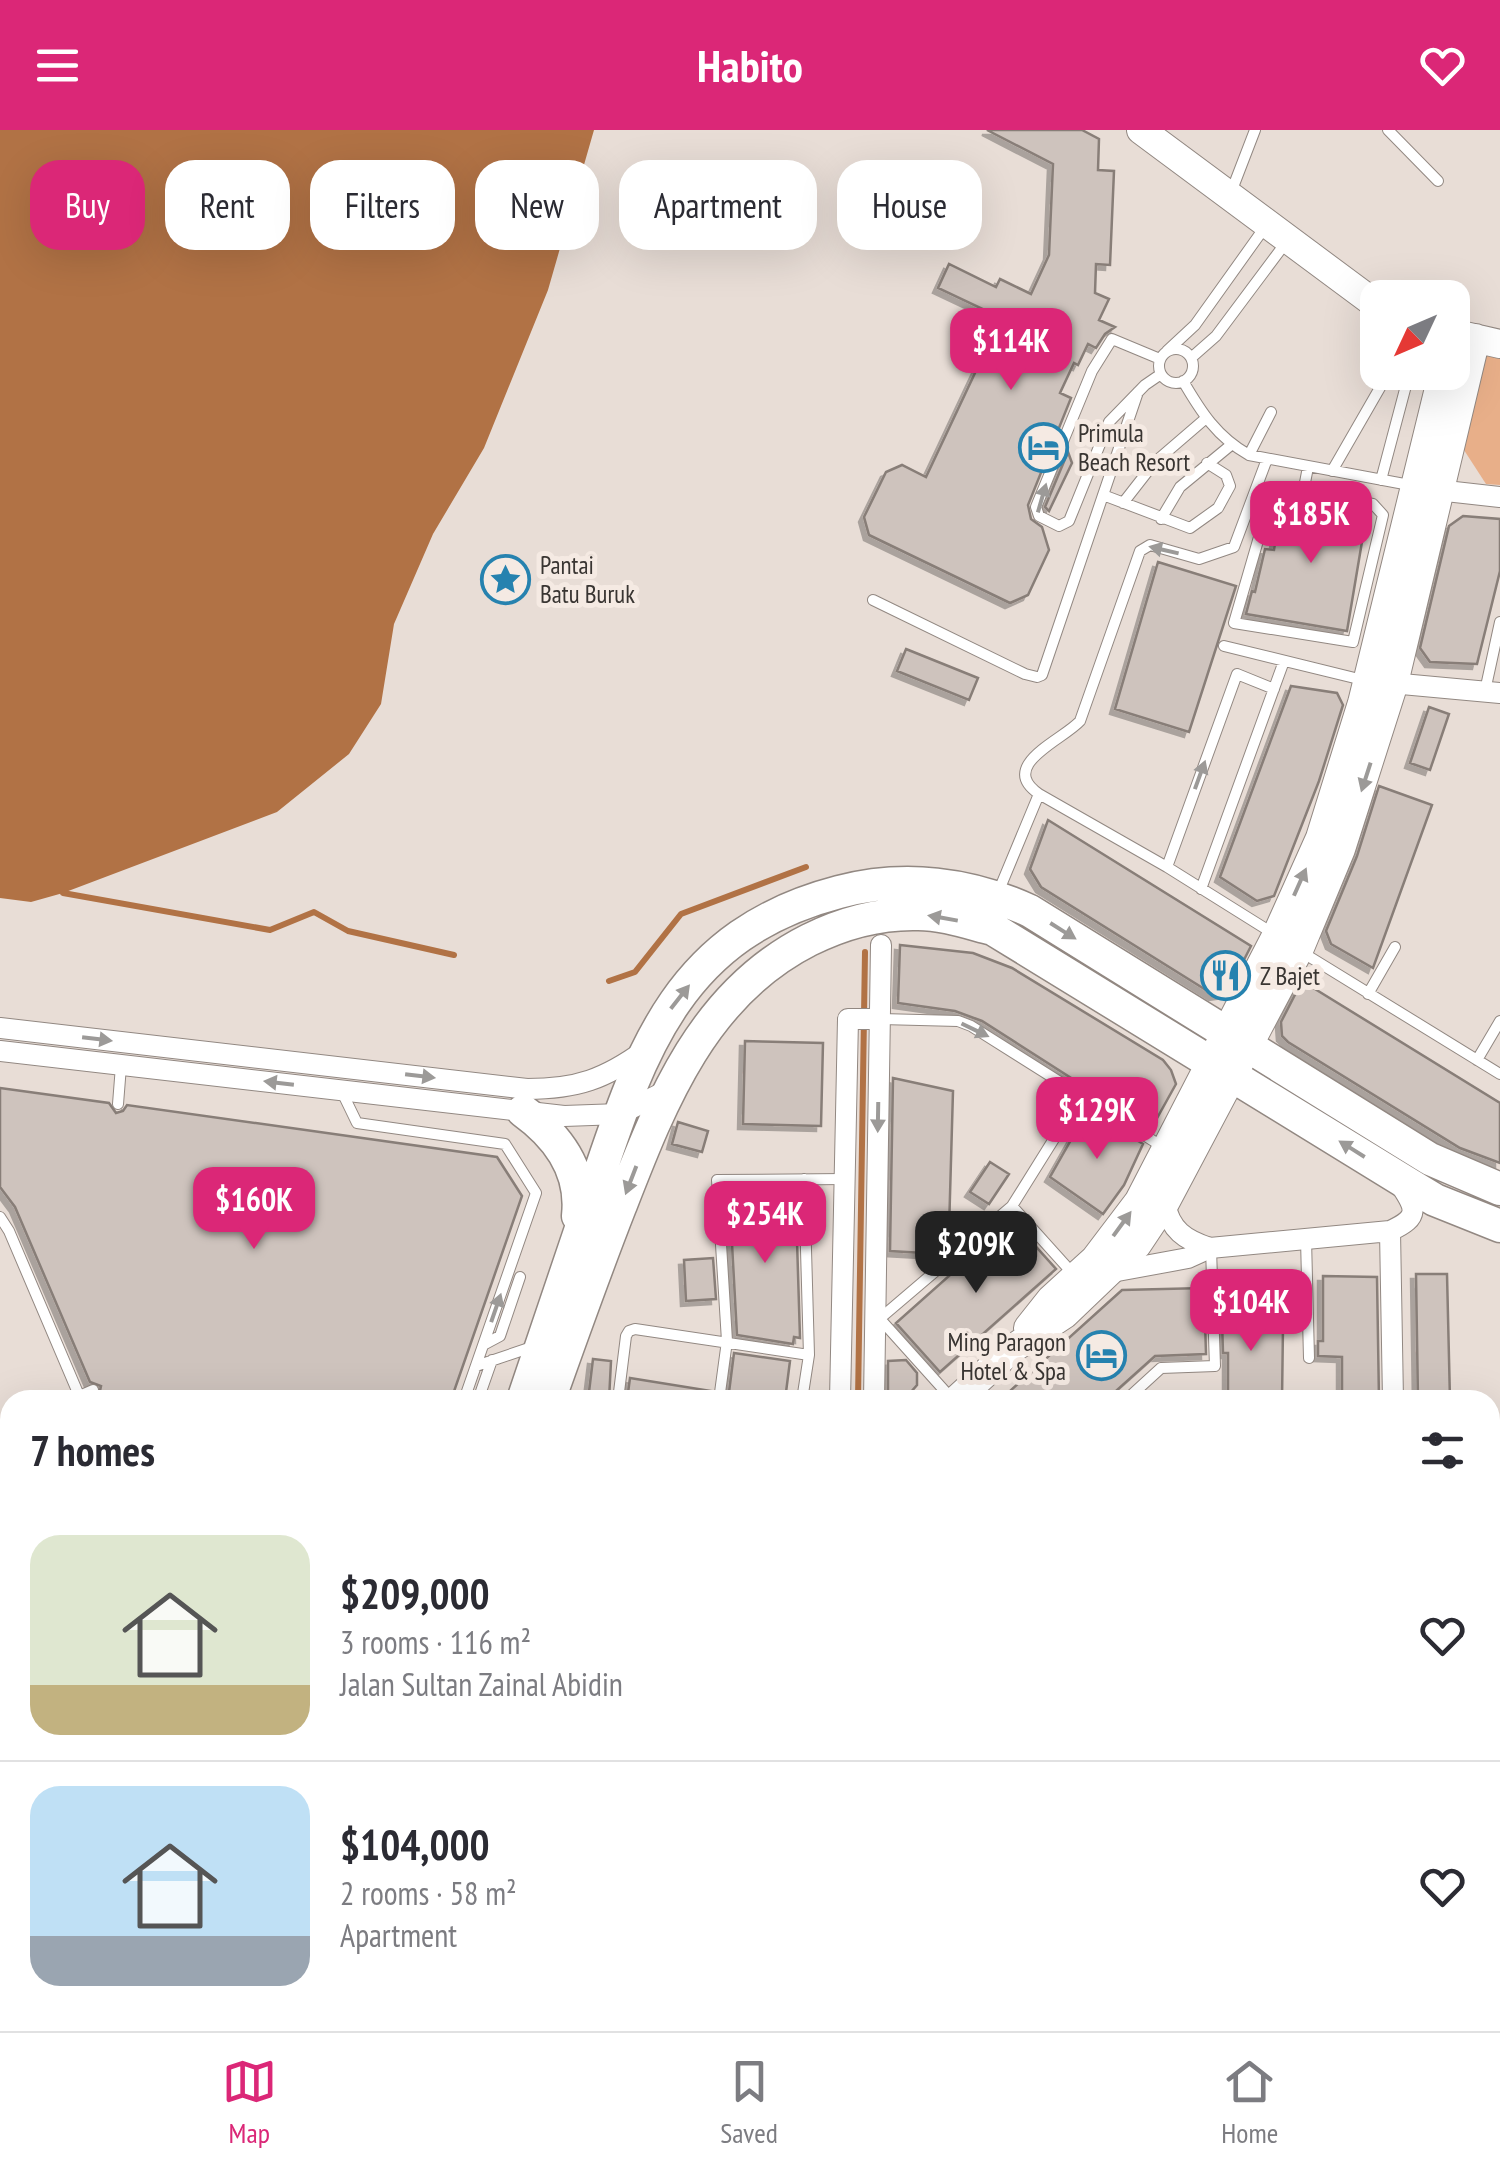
<!DOCTYPE html>
<html lang="en">
<head>
<meta charset="utf-8">
<style>
	:root { --surface:#fff; --page:#f7f7f7; --text:#2b2b33; --muted:#7c7c81; --line:#e1e1e2; --accent:#db2777 }
	body { margin:0; font-family:"PT Sans Narrow",sans-serif; background:var(--page); color:var(--text); height:100vh; display:flex; flex-direction:column; font-size:38px; white-space:nowrap }
	* { box-sizing:border-box; margin:0 }
	p { font-size:32px; color:var(--muted) }
	.icon { flex:none; width:55px; height:55px; fill:none; stroke:currentColor; stroke-width:2; stroke-linecap:round; stroke-linejoin:round }
	.map { position:relative; flex:1; overflow:hidden }
	.sheet { position:absolute; left:0px; top:1260px; width:1500px; height:642px; display:flex; flex-direction:column; background:var(--surface); border-radius:30px 30px 0 0; box-shadow:0 10px 40px #0002 }
	.sheet>* { flex:none }
	.banner { position:absolute; left:30px; top:30px; width:1440px; height:90px; display:flex; gap:20px }
	.needle { width:65px; rotate:226deg }
	.fabs { position:absolute; left:1360px; top:150px; display:grid; gap:20px }
	.fabs a { display:grid; place-items:center; width:110px; height:110px; border-radius:20px; background:var(--surface); box-shadow:0 10px 40px #0002; font-size:50px }
	.price { position:absolute; translate:-50% -85px; padding:0 22px; border-radius:20px; background:var(--accent); color:#fff; font-size:32px; line-height:65px; filter:drop-shadow(0 2px 5px #0008) }
	.price::after { content:''; position:absolute; left:50%; top:60px; width:30px; height:22px; margin-left:-15px; background:inherit; clip-path:polygon(0 0,100% 0,50% 100%) }
	.price.current { background:#222; color:#fff }
	ul { padding:0; list-style:none }
	li { display:flex; align-items:center; gap:30px; height:250px; padding:0 30px }
	li+li { border-top:2px solid var(--line) }
	li span { display:grid; place-items:center; flex:none; width:280px; height:200px; border-radius:30px; color:#555 }
	li>.icon { margin-inline-start:auto }
	span .icon { width:120px; height:120px; fill:#fffc; stroke-width:1 }
	li b { font-size:42px }
	h2 { display:flex; justify-content:space-between; align-items:center; height:120px; padding:0 30px; font-size:42px }
	.tag { padding:0 35px; border-radius:30px; background:var(--surface); box-shadow:0 10px 40px #0002; font-size:35px; line-height:90px }
	.tag.current { background:var(--accent); color:#fff }
	header { display:flex; justify-content:space-between; align-items:center; height:130px; padding:0 30px; background:var(--accent); color:#fff; font-size:45px; font-weight:800 }
	.tab-bar { display:flex; justify-content:space-around; align-items:center; height:140px; border-top:2px solid var(--line); background:var(--surface); font-size:28px; color:var(--muted) }
	.tab-bar a { display:grid; justify-items:center; gap:5px }
	.tab-bar .current { color:var(--accent) }
	.map>svg:first-child { display:block }
	.green { fill:#e8af89 }
	.water { fill:#b17245 }
	.lines { fill:none; stroke-linecap:round; stroke-linejoin:round }
	.stream { stroke:#b17245; stroke-width:6 }
	.building { fill:#cec3bd; stroke:#887e78; stroke-width:2.5; filter:url(#shadow) }
	.lane-casing { stroke:#928882; stroke-width:12 }
	.street-casing { stroke:#928882; stroke-width:22 }
	.secondary-casing { stroke:#928882; stroke-width:30 }
	.primary-casing { stroke:#928882; stroke-width:35 }
	.lane { stroke:#fff; stroke-width:10 }
	.street { stroke:#fff; stroke-width:20 }
	.secondary { stroke:#fff; stroke-width:28 }
	.primary { stroke:#fff; stroke-width:32 }
	.oneway { fill:#9c9a98 }
	.labels { text-anchor:middle; stroke-width:10; stroke-linejoin:round; paint-order:stroke }
	.poi-label { font-size:25px; fill:#393532; stroke:#f5eae3; text-anchor:start }
</style>
</head>
<body>
<header><svg class="icon" aria-label="menu" viewBox="0 0 24 24"><path d="M4 6h16M4 12h16M4 18h16"/></svg>Habito<svg class="icon" aria-label="heart" viewBox="0 0 24 24"><path d="M12 20l-8-8c-3-5 5-10 8-4 3-6 11-1 8 4z"/></svg></header>
<div class="map">
<svg width="1500" height="1901" viewBox="0 0 1500 1901">
	<defs>
		<filter id="shadow"><feDropShadow dx="-5" dy="5" stdDeviation="0" flood-color="#0004"/></filter>
	</defs>
	<rect width="100%" height="100%" fill="#e8ddd6"/>
	<path class="green" d="M1484,224L1500,228V355L1486,354L1462,317Z"/>
	<path class="water" d="M0,0H594L548,160L484,318L433,404L394,494L381,574L349,624L277,682L63,763L31,772L0,768Z
		M0,1481L10,1522V1892L32,1893V1901H0Z"/>
	<g class="lines">
		<path class="stream" d="M63,763L270,800L314,782L348,801L454,825
			M609,851L635,842L681,784L806,737
			M858,1270L865,822
			M1138,1892L1140,1901"/>
	</g>
	<path class="building" d="M987,0H1082L1099,9L1098,40L1114,41L1110,135L1096,134L1095,163L1109,169L1099,190L1115,197L1105,204L1096,218L1088,214L1078,235L1074,233L1060,263L1071,268L1028,375L1031,389L1042,397L1049,420L1028,465L1010,473L869,405L864,387L886,342L902,335L926,347L983,226L998,233L1012,203L981,189L985,180L938,158L949,134L996,157L1000,149L1031,164L1049,125L1053,34Z
		M1068,322L1072,333L1049,381L1045,377Z
		M1282,369L1367,382L1347,501L1246,484L1252,461L1255,462L1265,419L1274,420Z
		M1463,386L1500,389V441L1477,534L1430,532L1420,518L1449,396Z
		M1158,432L1236,456L1189,602L1115,579Z
		M906,519L978,548L969,570L897,541Z
		M1291,556L1337,563L1343,575L1319,651L1274,766L1257,771L1220,747Z
		M1429,577L1449,584L1430,640L1410,633Z
		M1379,656L1432,675L1373,838L1331,814L1326,801L1357,726Z
		M1048,690L1251,816L1227,863L1214,865L1041,757L1030,739Z
		M900,815L973,823L1012,838L1163,930L1171,940L1176,954L1151,999L982,891L955,881L898,873Z
		M1302,851L1500,973V1033L1460,1018L1288,912L1282,906L1281,892Z
		M745,911L823,913L821,996L743,994Z
		M893,948L953,961L949,1100L924,1123L890,1121Z
		M0,958L109,973L116,983L123,981L127,975L497,1027L522,1066L451,1270H98L101,1256L90,1252L15,1077L0,1057Z
		M1088,980L1143,1014L1124,1055L1103,1084L1050,1047Z
		M678,992L708,1001L702,1022L672,1014Z
		M990,1032L1009,1044L989,1074L970,1062Z
		M729,1059L785,1068L796,1078L800,1208L794,1207L793,1214L737,1205Z
		M1012,1090L1056,1139L940,1242L896,1193Z
		M713,1128L716,1169L686,1171L684,1130Z
		M1416,1144H1447L1450,1270H1418Z
		M1323,1146L1377,1147L1379,1270H1342V1227L1318,1226V1211H1323Z
		M1221,1157H1239V1196L1283,1197L1282,1270H1228V1223H1223Z
		M1204,1158L1206,1224L1155,1226L1106,1270H1000L1122,1160Z
		M734,1223L790,1231L785,1270H728Z
		M593,1229L611,1231L609,1270H588Z
		M906,1230L917,1243V1255L904,1270H888V1231Z
		M630,1248L711,1261L710,1270H627Z"/>
	<g class="lines">
		<defs>
			<path id="lane" d="M1388,0L1438,51
				M1230,65L1255,0
				M1159 236a17 17 0 1 1 34 0a17 17 0 1 1-34 0Z
				M1167,221L1195,195L1265,97
				M1191,228L1216,206L1287,111
				M1160,229L1112,209L1092,241L1036,377L1039,386L1059,396L1069,391L1109,292L1145,255L1161,244
				M1183,251C1201,282 1217,307 1249,325L1415,356
				M1249,325L1271,282
				M1332,341L1389,242
				M1381,350L1408,248L1406,242
				M1303,363L1373,374L1383,385L1353,512L1234,493L1273,359L1303,363L1308,337
				M1103,365L1190,398L1218,378L1230,356L1226,345L1207,333
				M1123,373L1155,332L1205,289
				M1161,389L1180,357L1231,315
				M873,470L1025,544L1037,547L1042,545L1138,262
				M1224,516L1367,551
				M1485,561L1500,492
				M1039,664C997,635 1063,610 1080,591L1140,421L1150,415L1199,429L1234,417L1267,329
				M1167,737L1237,544L1274,559
				M1201,759L1284,531
				M997,765L1039,664L1167,737L1274,804
				M1300,821L1500,944
				M1368,864L1395,817
				M881,889L958,891L971,896L1163,1017
				M1477,930L1500,891
				M341,960L357,993L505,1014L536,1063L464,1270
				M118,974L121,936
				M1012,1076L1075,1146
				M0,1087L9,1101L81,1270
				M1306,1109L1309,1228
				M881,1190L952,1269
				M877,1191L1012,1076L1057,1004L1077,962
				M485,1214L500,1206L520,1147
				M476,1236L532,1217
				M79,1266L93,1260
				M478,1270L492,1230
				M618,1270L626,1206L629,1201L635,1199L809,1225
				M719,1270L727,1211L717,1050L845,1049
				M802,1270L809,1225L804,1049
				M1126,1270L1161,1238L1215,1236L1211,1119
				M1490,1354L1500,1353
				M1490,1571L1500,1568
				M1172,1892V1901
				M1241,1892L1244,1901
				M521,1901V1892
				M660,1901V1892"/>
			<path id="street" d="M1428,359L1500,367
				M1380,552L1500,563
				M0,898L527,959C577,959 605,949 645,920
				M0,921L564,986L620,984L668,960
				M1165,1073C1170,1100 1185,1110 1210,1118
				M1390,1101L1393,1270
				M1112,1142L1188,1128L1210,1118L1390,1101C1421,1087 1416,1078 1399,1053
				M840,1270L848,889H880
				M874,1270L881,815
				M1490,1740L1500,1737
				M1490,1875L1500,1872
				M1125,1892L1127,1901
				M1473,1892L1475,1901"/>
			<path id="secondary" d="M1141,0L1378,176
				M1452,203L1500,214
				M1028,1198L1051,1169L1095,1129L1139,1071L1276,806L1320,708L1362,573L1443,242
				M956,1270L1012,1219L1065,1184L1137,1115L1165,1073L1299,820L1341,719L1394,553L1476,208
				M793,1901L794,1892"/>
			<path id="primary" d="M523,981C559,1007 583,1041 578,1086
				M523,1270C546,1203 569,1136 591,1069C639,926 674,805 839,762C904,745 970,753 1030,781L1430,1029L1500,1059
				M549,1270C572,1205 595,1141 620,1077C661,972 702,864 809,810C843,793 879,783 918,784C943,784 969,793 993,799L1410,1055L1435,1070L1500,1096
				M447,1892L448,1901
				M476,1892L478,1901"/>
		</defs>
		<use href="#lane" class="lane-casing"/>
		<use href="#street" class="street-casing"/>
		<use href="#secondary" class="secondary-casing"/>
		<use href="#primary" class="primary-casing"/>
		<use href="#lane" class="lane"/>
		<use href="#street" class="street"/>
		<use href="#secondary" class="secondary"/>
		<use href="#primary" class="primary"/>
	</g>
	<defs><path id="oneway-solid" d="M-6-.8H1V-3.2L6.5 0L1 3.2V.8H-6Z" transform="scale(2.5)"/></defs>
	<g class="oneway">
		<use href="#oneway-solid" transform="translate(1042 368) rotate(-74)"/>
		<use href="#oneway-solid" transform="translate(1164 420) rotate(-167)"/>
		<use href="#oneway-solid" transform="translate(1200 645) rotate(-70)"/>
		<use href="#oneway-solid" transform="translate(1366 647) rotate(108)"/>
		<use href="#oneway-solid" transform="translate(1300 752) rotate(-66)"/>
		<use href="#oneway-solid" transform="translate(943 788) rotate(-170)"/>
		<use href="#oneway-solid" transform="translate(1063 801) rotate(32)"/>
		<use href="#oneway-solid" transform="translate(680 867) rotate(-52)"/>
		<use href="#oneway-solid" transform="translate(975 900) rotate(26)"/>
		<use href="#oneway-solid" transform="translate(97 909) rotate(7)"/>
		<use href="#oneway-solid" transform="translate(420 946) rotate(7)"/>
		<use href="#oneway-solid" transform="translate(279 953) rotate(-173)"/>
		<use href="#oneway-solid" transform="translate(878 987) rotate(91)"/>
		<use href="#oneway-solid" transform="translate(1352 1019) rotate(-148)"/>
		<use href="#oneway-solid" transform="translate(631 1050) rotate(111)"/>
		<use href="#oneway-solid" transform="translate(1122 1094) rotate(-54)"/>
		<use href="#oneway-solid" transform="translate(496 1178) rotate(-71)"/>
	</g>
	<defs>
		<symbol id="hotel-ring" viewBox="-11 -11 22 22"><circle r="9.5" fill="#f5eae3" stroke="#2682af" stroke-width="1.5"/><path d="M-6-4.5h1.5V1H6V5H4.5V3h-9V5H-6ZM-4 0a1.8 1.8 0 1 1 3.6 0ZM.5 0V-2.5h3Q6-2.5 6 0Z" fill="#2682af"/></symbol>
		<symbol id="sight-ring" viewBox="-11 -11 22 22"><circle r="9.5" fill="#f5eae3" stroke="#2682af" stroke-width="1.5"/><path d="M0-6L1.8-2.2L6-1.7L2.9 1.2L3.7 5.4L0 3.3L-3.7 5.4L-2.9 1.2L-6-1.7L-1.8-2.2Z" fill="#2682af"/></symbol>
		<symbol id="restaurant-ring" viewBox="-11 -11 22 22"><circle r="9.5" fill="#f5eae3" stroke="#2682af" stroke-width="1.5"/><path d="M-5-6h1v4h1v-4h1v4h1v-4h1v5L-1.5 .5V6h-2V.5L-5-1ZM5-6V6H3V1.5H1.5Q1.5-4 5-6Z" fill="#2682af"/></symbol>
	</defs>
	<g fill-rule="evenodd">
		<use href="#hotel-ring" x="1016" y="290" width="55" height="55"/>
		<use href="#sight-ring" x="478" y="422" width="55" height="55"/>
		<use href="#restaurant-ring" x="1198" y="818" width="55" height="55"/>
		<use href="#hotel-ring" x="1074" y="1198" width="55" height="55"/>
	</g>
	<g class="labels">
		<g class="poi-label">
			<text x="1078" y="312">Primula<tspan x="1078" dy="29">Beach Resort</tspan></text>
			<text x="540" y="444">Pantai<tspan x="540" dy="29">Batu Buruk</tspan></text>
			<text x="1260" y="855">Z Bajet</text>
			<text x="1066" y="1221" text-anchor="end">Ming Paragon<tspan x="1066" dy="29">Hotel &amp; Spa</tspan></text>
		</g>
	</g>
</svg>
<div class="fabs">
<a><svg class="needle" viewBox="-14 -14 28 28"><path d="M0-13l5 13h-10z" fill="#e53935"/><path d="M0 13l5-13h-10z" fill="#7c7c81"/></svg></a>
</div>
<b class="price" style="left:1011px;top:263px">$114K</b>
<b class="price" style="left:1311px;top:436px">$185K</b>
<b class="price" style="left:1097px;top:1032px">$129K</b>
<b class="price" style="left:254px;top:1122px">$160K</b>
<b class="price" style="left:765px;top:1136px">$254K</b>
<b class="price current" style="left:976px;top:1166px">$209K</b>
<b class="price" style="left:1251px;top:1224px">$104K</b>
<div class="banner">
<a class="tag current">Buy</a>
<a class="tag">Rent</a>
<a class="tag">Filters</a>
<a class="tag">New</a>
<a class="tag">Apartment</a>
<a class="tag">House</a>
</div>
<section class="sheet">
<h2>7 homes<svg class="icon" aria-label="filters" viewBox="0 0 24 24"><path d="M4 7h16M4 17h16"/><circle cx="9" cy="7" r="2"/><circle cx="15" cy="17" r="2"/></svg></h2>
<ul>
<li><span style="background:linear-gradient(#dfe7d0 75%,#c2b280 0)"><svg class="icon" aria-label="home" viewBox="0 0 24 24"><path d="M3 11l9-7 9 7M6 9v11h12V9"/></svg></span><div><b>$209,000</b><p>3 rooms · 116 m²</p><p>Jalan Sultan Zainal Abidin</p></div><svg class="icon" aria-label="heart" viewBox="0 0 24 24"><path d="M12 20l-8-8c-3-5 5-10 8-4 3-6 11-1 8 4z"/></svg></li>
<li><span style="background:linear-gradient(#bfe0f5 75%,#9aa5b1 0)"><svg class="icon" aria-label="home" viewBox="0 0 24 24"><path d="M3 11l9-7 9 7M6 9v11h12V9"/></svg></span><div><b>$104,000</b><p>2 rooms · 58 m²</p><p>Apartment</p></div><svg class="icon" aria-label="heart" viewBox="0 0 24 24"><path d="M12 20l-8-8c-3-5 5-10 8-4 3-6 11-1 8 4z"/></svg></li>
</ul>
</section>
</div>
<nav class="tab-bar">
<a class="current"><svg class="icon" aria-label="map" viewBox="0 0 24 24"><path d="M3 6l6-2 6 2 6-2v14l-6 2-6-2-6 2zM9 4v14M15 6v14"/></svg>Map</a>
<a><svg class="icon" aria-label="saved" viewBox="0 0 24 24"><path d="M7 4h10v16l-5-4-5 4z"/></svg>Saved</a>
<a><svg class="icon" aria-label="home" viewBox="0 0 24 24"><path d="M3 11l9-7 9 7M6 9v11h12V9"/></svg>Home</a>
</nav>
</body>
</html>
